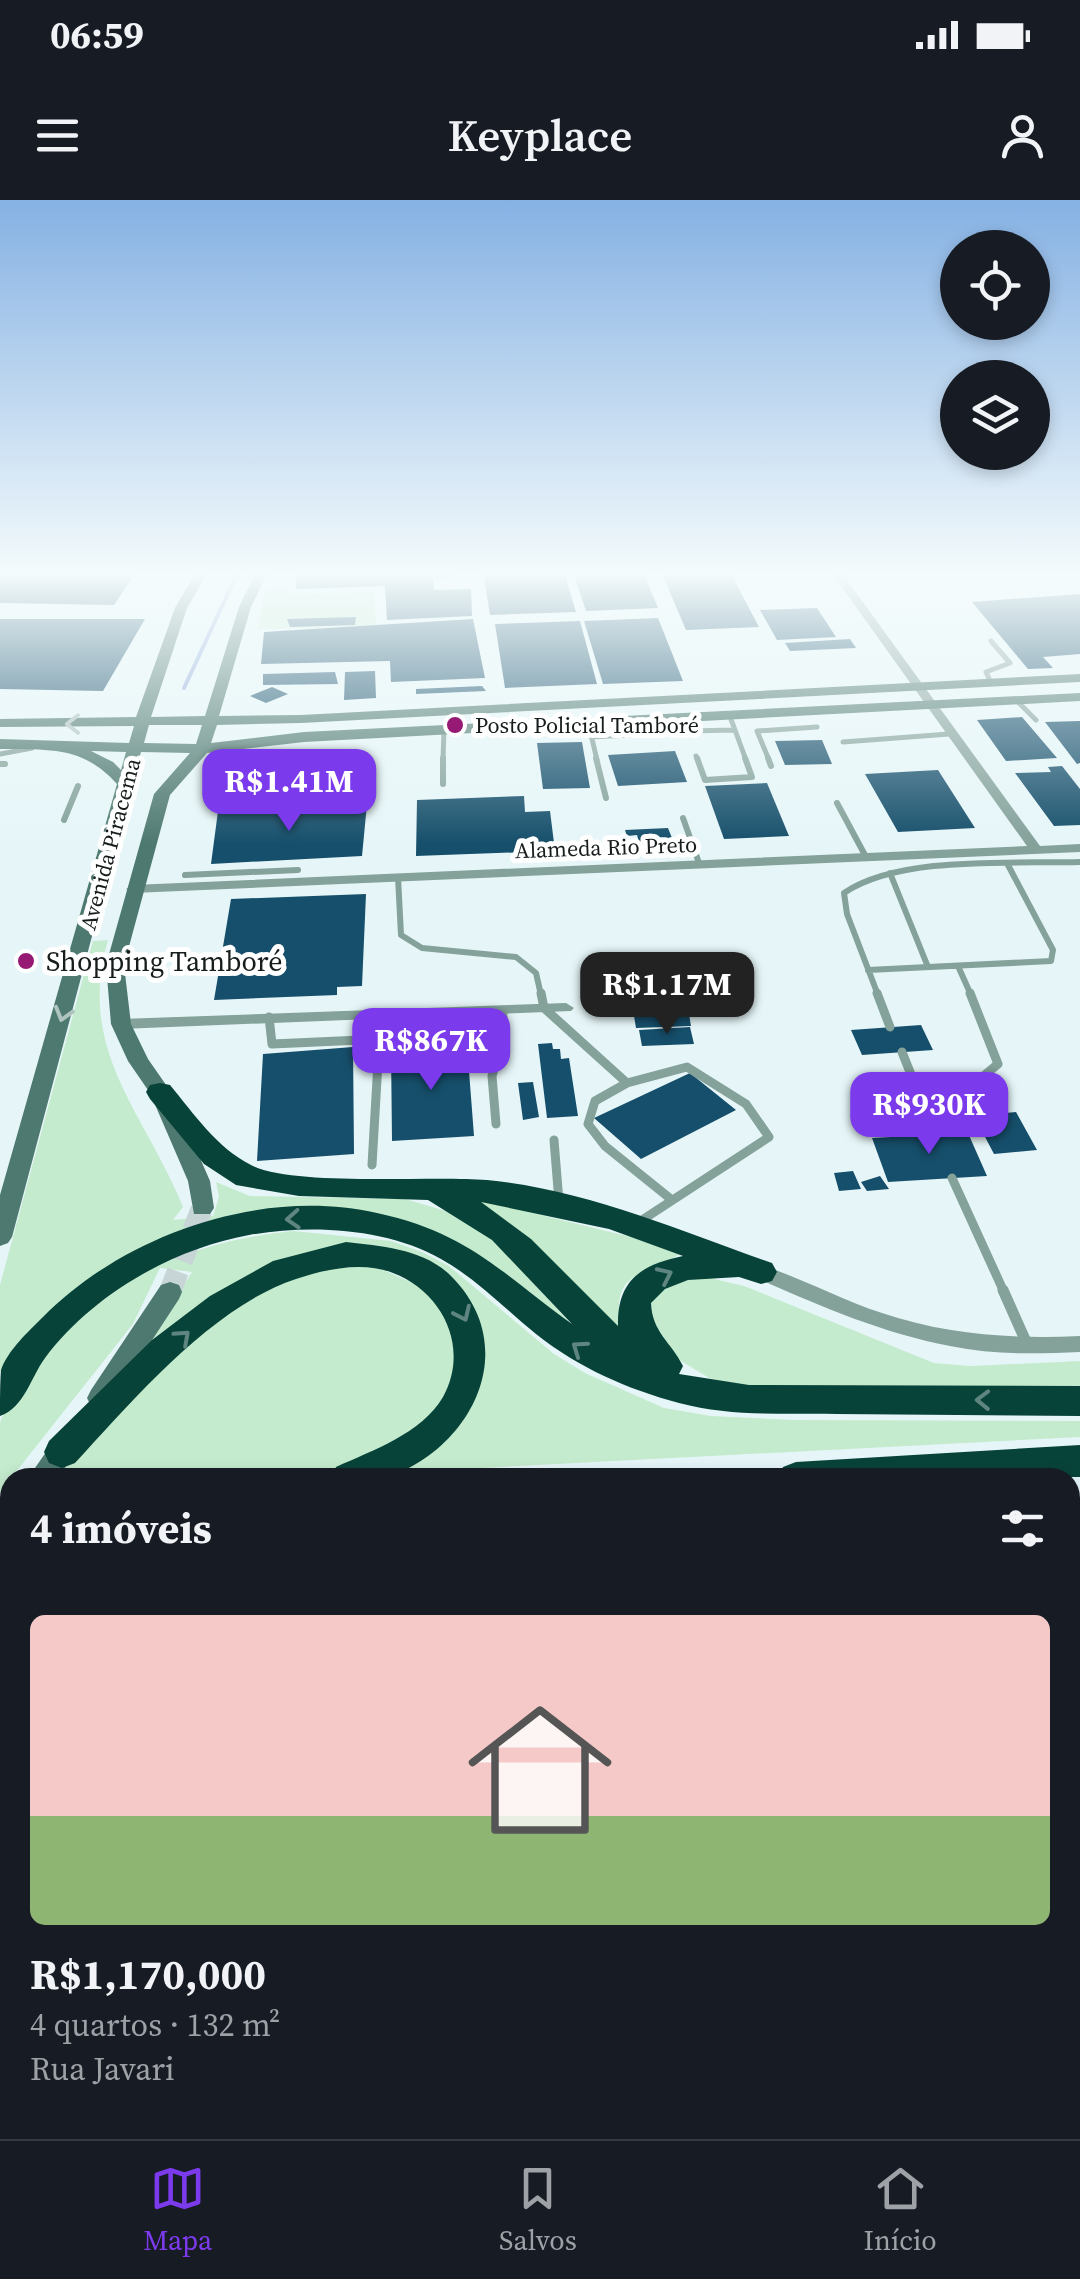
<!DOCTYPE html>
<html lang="pt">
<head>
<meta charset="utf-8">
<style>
	:root { --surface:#171b24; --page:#242831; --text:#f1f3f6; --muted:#9ea1a6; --line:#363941; --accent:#7c3aed }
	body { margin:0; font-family:"Source Serif 4",serif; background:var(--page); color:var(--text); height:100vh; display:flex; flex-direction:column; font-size:38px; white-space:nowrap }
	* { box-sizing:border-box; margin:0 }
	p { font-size:32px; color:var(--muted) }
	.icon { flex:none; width:55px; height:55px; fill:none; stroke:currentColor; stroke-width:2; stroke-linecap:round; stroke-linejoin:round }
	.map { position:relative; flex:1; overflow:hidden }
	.panel { position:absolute; left:0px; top:1268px; width:1080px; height:672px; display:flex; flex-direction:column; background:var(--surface); border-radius:30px 30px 0 0; box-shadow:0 5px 15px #0003 }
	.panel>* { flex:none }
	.controls { position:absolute; left:940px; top:30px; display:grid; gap:20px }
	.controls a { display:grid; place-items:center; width:110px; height:110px; border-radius:50%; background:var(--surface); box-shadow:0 5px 15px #0003; font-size:50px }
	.price { position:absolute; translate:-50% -85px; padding:0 22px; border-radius:20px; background:var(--accent); color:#fff; font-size:32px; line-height:65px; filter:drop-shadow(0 2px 5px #0008) }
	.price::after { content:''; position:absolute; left:50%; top:60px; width:30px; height:22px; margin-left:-15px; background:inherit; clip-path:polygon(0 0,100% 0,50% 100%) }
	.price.active { background:#222; color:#fff }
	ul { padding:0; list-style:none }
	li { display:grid; align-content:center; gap:20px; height:530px; padding:0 30px }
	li+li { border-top:2px solid var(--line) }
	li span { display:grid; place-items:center; height:310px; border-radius:15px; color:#555 }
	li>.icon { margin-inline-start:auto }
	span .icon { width:180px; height:180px; fill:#fffc; stroke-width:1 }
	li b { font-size:42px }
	h2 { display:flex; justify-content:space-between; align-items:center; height:120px; padding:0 30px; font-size:42px }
	.status { display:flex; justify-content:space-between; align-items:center; height:70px; padding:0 50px; background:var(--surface); direction:ltr }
	.status svg { height:28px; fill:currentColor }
	header { display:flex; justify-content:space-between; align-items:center; height:130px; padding:0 30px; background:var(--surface); font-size:45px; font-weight:600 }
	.tab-bar { display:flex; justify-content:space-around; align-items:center; height:140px; border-top:2px solid var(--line); background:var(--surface); font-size:28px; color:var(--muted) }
	.tab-bar a { display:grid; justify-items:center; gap:5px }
	.tab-bar .active { color:var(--accent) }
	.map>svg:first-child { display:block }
	.green { fill:#c5ebce }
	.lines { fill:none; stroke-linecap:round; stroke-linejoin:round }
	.stream { stroke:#91acdb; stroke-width:4 }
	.building { fill:#164f6b }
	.secondary-tunnel { stroke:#c7d5d7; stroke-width:22; stroke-dasharray:22 11; stroke-linecap:butt }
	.lane-far3 { stroke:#84a19a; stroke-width:5 }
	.lane-far2 { stroke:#84a19a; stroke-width:6 }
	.lane-far1 { stroke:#84a19a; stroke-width:9 }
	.lane { stroke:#84a19a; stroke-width:11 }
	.street { fill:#84a19a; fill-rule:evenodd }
	.secondary { fill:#4e7970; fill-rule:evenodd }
	.highway { fill:#08433a; fill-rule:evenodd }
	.oneway { stroke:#afc3bf }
	.oneway2 { stroke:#5e857f }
	.poi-dot { fill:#961973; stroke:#fff; stroke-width:4 }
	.labels { text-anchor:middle; stroke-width:10; stroke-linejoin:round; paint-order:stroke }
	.far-poi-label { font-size:22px; fill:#171c1d; stroke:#fff; text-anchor:start }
	.far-street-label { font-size:22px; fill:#171c1d; stroke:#fff }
	.poi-label { font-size:28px; fill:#171c1d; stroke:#fff; text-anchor:start }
</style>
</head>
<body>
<div class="status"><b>06:59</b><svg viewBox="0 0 49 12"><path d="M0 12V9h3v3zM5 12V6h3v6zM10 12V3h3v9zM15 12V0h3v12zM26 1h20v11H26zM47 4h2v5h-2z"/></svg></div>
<header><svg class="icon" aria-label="menu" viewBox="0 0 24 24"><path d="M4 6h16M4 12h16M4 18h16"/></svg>Keyplace<svg class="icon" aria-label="person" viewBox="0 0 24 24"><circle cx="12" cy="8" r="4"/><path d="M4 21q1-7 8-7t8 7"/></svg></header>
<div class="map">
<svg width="1080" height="1939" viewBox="0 0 1080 1939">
	<rect width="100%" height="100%" fill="#e6f6f8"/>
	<path class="green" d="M286,389L287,395L374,392L376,426L258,429L265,390Z
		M108,740C76,851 144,911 183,1007L173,1020L213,1016L219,997L216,982L250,996L405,999L473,1019L578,1131L481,1063L299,1012L103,1071L39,1121L0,1171V1085L93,741Z
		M471,998L672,1047L680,1054C647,1077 608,1068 622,1130Z
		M294,1031L391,1041L422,1052L449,1066L554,1154L585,1173L664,1208L711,1216L793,1220L1080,1221V1237L402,1272L440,1244L469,1207L435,1072L287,1059L211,1096L148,1143L192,1072L160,1068L133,1124L0,1292C0,1271 0,1243 0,1223C3,1212 13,1199 18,1189C72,1089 186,1041 294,1031Z
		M370,1064L433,1092L460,1148L442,1212L352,1265L304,1276L55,1278C143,1184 230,1068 370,1064Z
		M706,1077L744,1086L934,1163L971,1166L1080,1161V1192L743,1188L709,1178L658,1147L644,1098L654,1086Z
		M10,1714V1930H488L487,1939H0V1715Z
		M1070,1721L1080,1724V1939H769L773,1930H1070Z"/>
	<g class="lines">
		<path class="stream" d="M184,488L238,372"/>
	</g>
	<path class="building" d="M0,372H136L114,405L0,403Z
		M297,372H456V377L433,378L434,390L471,389L472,416L387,420L385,386L296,389Z
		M483,372H564L576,412L490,415Z
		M573,372H643L658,408L586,411Z
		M680,372H730L759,427L686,430L663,376Z
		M1080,394V454L1043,457L1053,468L1028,469L972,402Z
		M817,408L836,437L777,440L760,410Z
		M356,417L355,425L290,427L287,419Z
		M658,418L683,481L603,484L584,421Z
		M0,419H145L103,491L0,489Z
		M473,419L485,478L391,482L390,461L261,464L264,432Z
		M580,421L597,484L505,488L495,424Z
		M850,439L856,448L790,451L785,443Z
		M375,471L376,498L344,500L345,472Z
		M335,472L338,484L263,485V474Z
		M482,486L486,491L416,494V489Z
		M272,487L288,494L266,503L250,496Z
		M1022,517L1057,558L1006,561L977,520Z
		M1080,521V563L1077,564L1045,522Z
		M822,540L832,564L785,565L775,541Z
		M582,542L590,588L543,589L537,543Z
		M675,551L687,582L618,586L608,555Z
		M336,560L332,600L233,605L240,568Z
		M1062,566L1080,589V625L1054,626L1015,573L1051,572L1048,567Z
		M938,570L975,628L898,632L865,574Z
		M767,583L789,636L724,639L705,586Z
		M524,596L525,612L550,611L555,651L416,656L417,600Z
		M367,604L362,656L211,664L218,611Z
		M668,628L674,643L640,645L637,635L627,636L625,630Z
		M366,694L362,786L337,787V795L214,800L231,699Z
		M689,814L691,826L636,828L634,816Z
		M921,825L933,850L862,855L851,830Z
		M690,827L694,844L642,846L639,830Z
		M552,843L553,849H560L561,859L569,858L578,916L547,918L538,844Z
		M467,845L474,936L392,941L391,849Z
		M353,847L354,954L257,961L263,854Z
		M690,873L736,910L641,959L594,918Z
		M533,882L539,917L523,920L518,883Z
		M1016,912L1037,950L994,954L974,916Z
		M968,933L987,976L888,982L872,938Z
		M853,971L861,989L839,991L834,973Z
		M880,976L889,989L867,991L861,982Z"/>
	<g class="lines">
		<path class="secondary-tunnel" d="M170,1092L202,1008"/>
		<path class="lane-far3" d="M991,441L1010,463L986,472L991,483
			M1017,501L1036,520
			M680,517L688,531L735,530L729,514
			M588,522L597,560
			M735,530L746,560
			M591,537L670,533
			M843,542L949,534
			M0,554L32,548
			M696,556L698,560
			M443,560L444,529
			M769,560L757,531L817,527"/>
		<path class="lane-far2" d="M596,558L606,598
			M697,558L705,580L752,577L745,558
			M768,558L771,566
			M0,564H5
			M443,584V558
			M837,603L866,657
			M683,618L699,663
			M64,620L78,586
			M890,673L928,767
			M185,675L298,670
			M398,677L401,735L422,748L516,757L536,773L541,795
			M958,766L971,795
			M868,770L1051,761L1053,750L1008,665
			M878,795L847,714L844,693C900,655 1013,664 1080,662"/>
		<path class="lane-far1" d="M541,793L544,808L627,883L687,867L746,904L769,937L636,1024
			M877,793L890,827
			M269,817L272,844L361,840
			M902,852L935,935
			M627,883L595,901L588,924L605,946L672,1000
			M917,887L980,879L998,864L970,793
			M496,924L492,876L505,831L502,810
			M554,940L559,1002
			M372,965L379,845L501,838
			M952,978L1004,1092"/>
		<path class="lane" d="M1003,1090L1027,1144"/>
		<path class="street" d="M831,372H841L1040,646L1080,644V652L133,693L126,689L133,685L1027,646Z
			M566,803L574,808L571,811L121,829L113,824L121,819Z
			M761,1065C802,1078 841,1100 882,1113C947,1135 1012,1139 1080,1136V1152C1036,1154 993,1155 950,1146C881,1133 818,1105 754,1077L752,1072L754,1067Z"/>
		<path class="secondary" d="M196,372H208L187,408L151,517L205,516L239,407L256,372H268L251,407L219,516L301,515L1080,474V482L301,523L217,525L211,543L304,532L1080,493V501L304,542L207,553L170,595L124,765L131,824L148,859L171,892L210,981L214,1008L210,1014H194L188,981L150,893L128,861L111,824L106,765L154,594L190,553L141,552L12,1037L8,1043L0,1046V995L117,584C82,545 48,550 0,549V539L129,543L134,526L0,527V519L136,517L175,408ZM149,525H202L196,544L144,543ZM91,551L126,552L121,570L113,562Z
			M170,1082L179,1085L182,1092L179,1099L109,1206L100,1209L91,1206L87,1198L91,1190L161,1085Z
			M70,1228L80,1232L84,1240L58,1278H28L60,1232Z"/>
		<path class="highway" d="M160,883L170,885C194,914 217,948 251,965C294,987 431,975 487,980C585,989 681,1031 772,1063L777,1072L772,1081L761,1084L739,1077L688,1080L665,1089L651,1103C652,1132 671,1142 683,1166L679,1174L749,1185L1080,1186V1216C999,1215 918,1215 837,1214C784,1213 731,1217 679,1203C627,1189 579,1168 536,1134C505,1109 477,1079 441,1059C387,1028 310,1024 249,1035C172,1049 92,1095 45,1158C31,1177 24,1208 0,1216C0,1202 0,1183 1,1170C8,1150 28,1132 43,1117C125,1034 261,987 377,1013C469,1033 501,1073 572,1124L492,1040L428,1000L299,996L236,985L204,964L150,899L146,892L150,885ZM481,1002L609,1029L683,1056C640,1065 617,1081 618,1126L531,1039Z
			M346,1042C382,1046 425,1049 452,1077C521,1147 474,1245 391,1276C374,1282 349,1278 331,1278L336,1267C373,1250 421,1234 443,1197C470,1148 443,1092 393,1073C363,1061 326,1069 296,1079C213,1106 133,1200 75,1263L62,1268L49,1263L44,1252L49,1241L152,1140L210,1096L273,1061Z
			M1080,1245V1277L778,1278L783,1267L796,1262Z
			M10,1308V1342L0,1343V1309Z
			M1080,1340V1376L1070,1377V1341Z
			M0,1419H10V1459H0Z
			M1070,1456H1080V1496H1070Z
			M1080,1505V1580L1070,1581V1506Z
			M10,1539V1583L0,1584V1540Z
			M10,1626V1672L0,1673V1627Z
			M1080,1642V1719L1070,1715V1644Z
			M495,1930H547V1939H495Z
			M666,1930H770L766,1939H662Z"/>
	</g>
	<defs><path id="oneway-chevron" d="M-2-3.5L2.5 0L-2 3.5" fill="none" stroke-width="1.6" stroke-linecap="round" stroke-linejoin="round" transform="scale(2.5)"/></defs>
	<g class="oneway">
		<use href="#oneway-chevron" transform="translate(73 524) rotate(180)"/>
		<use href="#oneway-chevron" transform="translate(63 814) rotate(106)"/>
	</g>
	<g class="oneway2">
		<use href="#oneway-chevron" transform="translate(293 1019) rotate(176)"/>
		<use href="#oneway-chevron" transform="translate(665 1075) rotate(-25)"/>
		<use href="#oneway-chevron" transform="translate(463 1114) rotate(65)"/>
		<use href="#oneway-chevron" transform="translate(183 1137) rotate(-42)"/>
		<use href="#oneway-chevron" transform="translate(579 1148) rotate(-145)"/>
		<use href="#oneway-chevron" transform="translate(983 1200) rotate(-179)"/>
	</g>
	<linearGradient id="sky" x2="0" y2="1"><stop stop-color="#85b1e3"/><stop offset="0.58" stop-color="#f4fbfc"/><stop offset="1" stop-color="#f4fbfc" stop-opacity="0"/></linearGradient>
	<rect width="1080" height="644" fill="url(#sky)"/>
	<g class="poi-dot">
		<circle cx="455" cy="525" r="10"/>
		<circle cx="26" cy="761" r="10"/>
	</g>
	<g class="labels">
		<g class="far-poi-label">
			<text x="475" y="533">Posto Policial Tamboré</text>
		</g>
		<g class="far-street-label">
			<text transform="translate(110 644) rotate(-75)" y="8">Avenida Piracema</text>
			<text transform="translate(606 647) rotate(-2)" y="8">Alameda Rio Preto</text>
		</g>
		<g class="poi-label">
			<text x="46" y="771">Shopping Tamboré</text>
		</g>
	</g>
</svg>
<div class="controls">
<a><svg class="icon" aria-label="locate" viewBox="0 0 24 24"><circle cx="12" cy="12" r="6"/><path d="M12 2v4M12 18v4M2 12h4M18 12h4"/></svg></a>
<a><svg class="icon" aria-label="layers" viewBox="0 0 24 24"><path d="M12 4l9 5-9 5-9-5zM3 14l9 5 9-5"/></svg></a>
</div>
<b class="price" style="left:289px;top:634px">R$1.41M</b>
<b class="price active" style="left:667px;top:837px">R$1.17M</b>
<b class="price" style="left:431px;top:893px">R$867K</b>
<b class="price" style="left:929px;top:957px">R$930K</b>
<section class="panel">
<h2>4 imóveis<svg class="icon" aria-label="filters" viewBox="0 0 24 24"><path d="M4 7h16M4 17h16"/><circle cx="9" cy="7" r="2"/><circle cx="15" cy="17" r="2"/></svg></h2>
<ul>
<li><span style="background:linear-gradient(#f6c9c9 65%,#8fb573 0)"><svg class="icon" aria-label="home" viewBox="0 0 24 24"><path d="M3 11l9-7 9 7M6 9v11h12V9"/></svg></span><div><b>R$1,170,000</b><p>4 quartos · 132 m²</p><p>Rua Javari</p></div></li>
</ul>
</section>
</div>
<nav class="tab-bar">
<a class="active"><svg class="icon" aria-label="map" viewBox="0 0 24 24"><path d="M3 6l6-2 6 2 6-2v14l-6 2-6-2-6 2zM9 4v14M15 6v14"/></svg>Mapa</a>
<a><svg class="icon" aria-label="saved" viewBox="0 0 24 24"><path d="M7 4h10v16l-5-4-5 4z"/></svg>Salvos</a>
<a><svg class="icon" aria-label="home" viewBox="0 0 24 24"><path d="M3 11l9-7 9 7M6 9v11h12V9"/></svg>Início</a>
</nav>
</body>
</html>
